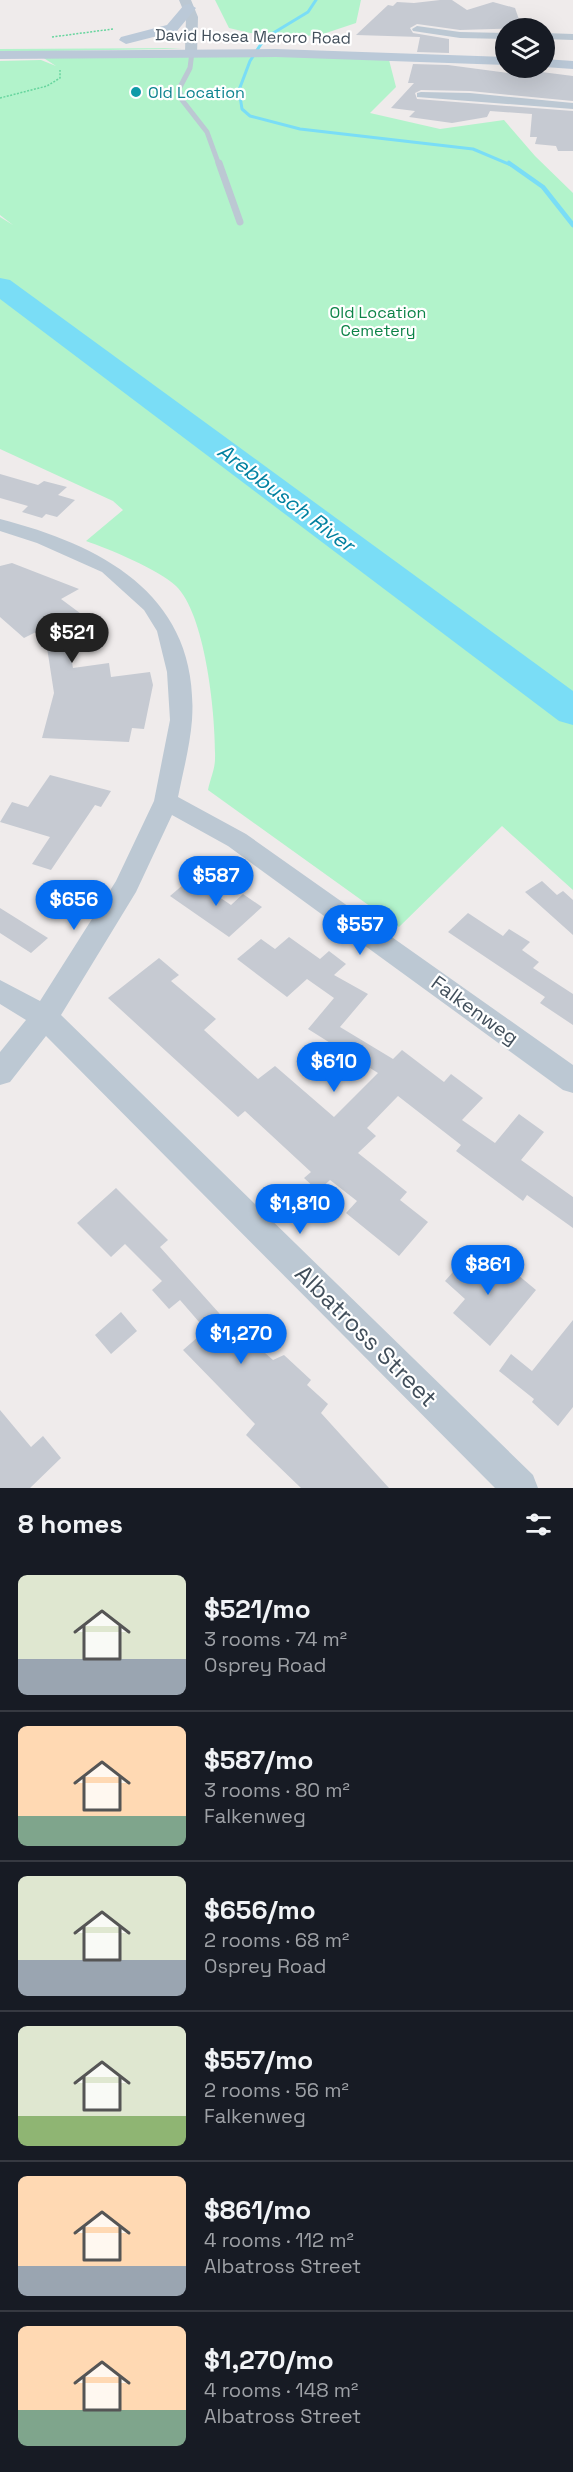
<!DOCTYPE html>
<html lang="en">
<head>
<meta charset="utf-8">
<style>
	:root { --surface:#171b24; --page:#242831; --text:#f1f3f6; --muted:#9ea1a6; --line:#363941; --accent:#046cf0 }
	body { margin:0; font-family:"Space Grotesk",sans-serif; background:var(--page); color:var(--text); height:100vh; display:flex; flex-direction:column; font-size:22px; white-space:nowrap }
	* { box-sizing:border-box; margin:0 }
	p { font-size:20px; color:var(--muted) }
	.icon { flex:none; width:33px; height:33px; fill:none; stroke:currentColor; stroke-width:2; stroke-linecap:round; stroke-linejoin:round }
	.map { position:relative; height:1488px; overflow:hidden }
	.drawer { display:flex; flex-direction:column; background:var(--surface); flex:1 }
	.drawer>* { flex:none }
	.buttons { position:absolute; left:495px; top:18px; display:grid; gap:12px }
	.buttons a { display:grid; place-items:center; width:60px; height:60px; border-radius:50%; background:var(--surface); box-shadow:0 6px 24px #0002; font-size:30px }
	.price { position:absolute; translate:-50% -51px; padding:0 14px; border-radius:21px; background:var(--accent); color:#fff; font-size:20px; line-height:39px; filter:drop-shadow(0 2px 3px #0008) }
	.price::after { content:''; position:absolute; left:50%; top:36px; width:18px; height:14px; margin-left:-9px; background:inherit; clip-path:polygon(0 0,100% 0,50% 100%) }
	.price.current { background:#222; color:#fff }
	ul { padding:0; list-style:none }
	li { display:flex; align-items:center; gap:18px; height:150px; padding:0 18px }
	li+li { border-top:2px solid var(--line) }
	li span { display:grid; place-items:center; flex:none; width:168px; height:120px; border-radius:9px; color:#555 }
	li>.icon { margin-inline-start:auto }
	span .icon { width:72px; height:72px; fill:#fffc; stroke-width:1 }
	li b { font-size:26px }
	h2 { display:flex; justify-content:space-between; align-items:center; height:72px; padding:0 18px; font-size:26px }
	.map>svg:first-child { display:block }
	.green { fill:#b2f3cb }
	.lines { fill:none; stroke-linecap:round; stroke-linejoin:round }
	.stream-far1 { stroke:#7addf6; stroke-width:3 }
	.stream { stroke:#7addf6; stroke-width:4.5 }
	.river { fill:#7addf6; fill-rule:evenodd }
	.building { fill:#c6cad2 }
	.path { stroke:#67d59e; stroke-width:1.5; stroke-dasharray:2 1.5; stroke-linecap:butt }
	.service-far1 { stroke:#bcc8d3; stroke-width:5 }
	.service { stroke:#bcc8d3; stroke-width:7 }
	.minor { fill:#bcc8d3; fill-rule:evenodd }
	.tertiary { fill:#bcc8d3; fill-rule:evenodd }
	.secondary { fill:#bbc9d8; fill-rule:evenodd }
	.culture-dot { fill:#0f9aa8; stroke:#fff; stroke-width:2 }
	.labels { text-anchor:middle; stroke-width:4.5; stroke-linejoin:round; paint-order:stroke }
	.far-street-label { font-size:16px; fill:#424f5b; stroke:#fff }
	.far-culture-label { font-size:16px; fill:#0d838f; stroke:#fff; text-anchor:start }
	.far-park-label { font-size:16px; fill:#0c8347; stroke:#fff }
	.street-label { font-size:20px; fill:#424f5b; stroke:#fff }
	.water-label { font-size:21px; font-style:italic; fill:#0280a0; stroke:#fff }
	.near-street-label { font-size:24px; fill:#424f5b; stroke:#fff }
</style>
</head>
<body>
<div class="map">
<svg width="573" height="1488" viewBox="0 0 573 1488">
	<rect width="100%" height="100%" fill="#efebeb"/>
	<path class="green" d="M215,0H361L356,23L317,36L250,33L229,28Z
		M182,48L165,49L0,52V49Z
		M39,55L388,56L396,87L370,113L440,129L504,120L535,156L573,193V890L502,826L399,927L208,790C210,780 215,769 215,759C216,718 206,615 176,586C158,569 109,549 86,541L123,510L113,501L0,449V217L13,225L0,215V61L41,60L56,66Z"/>
	<g class="lines">
		<path class="stream-far1" d="M316,0L308,12L265,38L250,61L239,90L242,109L250,116L300,129L473,149L511,165"/>
		<path class="stream" d="M509,163L543,187L573,225"/>
		<path class="river" d="M0,278L10,280L573,691V725L559,721L0,299Z"/>
	</g>
	<path class="building" d="M440,0H452L467,10L493,2L515,8L522,28L460,30L417,24L410,28L413,33L449,39V53L417,52L420,37L356,35L388,5L393,6L397,2L414,3Z
		M413,64L448,65L515,74L518,69L573,76V101L470,91L421,90L415,93L417,99L573,111V151H558L556,146L535,144L537,137H530L532,114L490,111L487,117L452,123L409,117L415,111L391,108L414,83H408Z
		M0,474L38,485L44,481L67,487L58,495L75,500L57,517L46,514L42,518L22,512L28,506L0,498Z
		M12,563L79,589L61,599L88,619L66,630L73,668L109,663L111,677L150,672L153,685L144,729L132,728L129,742L42,738L54,693L44,628L24,638L0,617V566Z
		M50,775L111,791L101,807L95,805L51,870L32,864L50,837L0,822L12,802L28,807Z
		M191,878L231,905L243,894L262,907L229,937L170,896Z
		M542,881L557,895L563,891L573,900V935L525,892Z
		M56,883L85,890L75,909L45,903Z
		M0,908L48,938L31,953L0,933Z
		M468,913L503,936L509,929L530,942L522,950L539,962L533,968L573,994V1025L540,1003L545,997L448,932Z
		M289,937L320,959L329,951L346,964L334,975L368,994L340,1027L393,1059L402,1050L444,1082L451,1074L483,1098L462,1120L495,1143L519,1114L544,1132L521,1160L573,1197V1228L527,1195L523,1201L456,1151L461,1145L398,1096L367,1128L376,1136L358,1153L407,1192L400,1200L428,1222L399,1256L346,1213L357,1201L330,1180L318,1191L304,1178L311,1172L245,1111L238,1117L108,998L159,958L179,975L171,981L216,1019L204,1030L258,1079L275,1066L334,1117L378,1073L308,1029L334,998L307,979L287,997L237,959L261,939L275,949Z
		M116,1188L168,1240L160,1247L244,1341L247,1337L273,1360L284,1355L311,1380L307,1385L328,1404L321,1413L389,1488H301L246,1435L255,1424L183,1350L206,1330L180,1300L169,1309L152,1290L162,1281L125,1244L111,1257L77,1223Z
		M473,1249L500,1272L506,1265L536,1290L490,1346L453,1313L465,1299L445,1281Z
		M121,1312L137,1331L111,1354L95,1335Z
		M573,1320V1407L558,1426L532,1402L534,1399L499,1371L511,1354L532,1371Z
		M0,1410L31,1447L43,1436L61,1458L30,1488H0Z"/>
	<g class="lines">
		<path class="path" d="M52,37L113,29
			M0,98L47,86L60,78V70"/>
		<path class="service-far1" d="M192,52L190,68L179,89L182,100L207,132L219,165"/>
		<path class="service" d="M219,163L240,222"/>
		<path class="minor" d="M417,26L460,32L506,33V39L460,38L413,31L412,29Z
			M544,33L573,34V40L544,39Z
			M421,92L470,93L573,103V109L417,97V93Z
			M0,519C105,546 200,597 192,720C190,746 183,772 178,797L246,834L573,1065V1093L563,1090L228,846L172,815L136,892L61,1015L533,1475L538,1488H495L46,1036L10,1082L0,1085V1052L26,1020L0,1004V980L40,1001L116,881L154,801L170,720L167,672L157,631L144,610L102,572L37,543L0,531Z"/>
		<path class="tertiary" d="M179,0H191L198,17L197,55H187L185,52L186,17Z"/>
		<path class="secondary" d="M189,4L196,8L177,31L126,44L119,40L121,37L167,25L184,5Z
			M276,49L506,57V65L276,57L0,59V51Z
			M544,59L573,61V69L544,67Z"/>
	</g>
	<circle class="culture-dot" cx="136" cy="92" r="6"/>
	<g class="labels">
		<g class="far-street-label">
			<text transform="translate(253 36) rotate(1)" y="6">David Hosea Meroro Road</text>
		</g>
		<g class="far-culture-label">
			<text x="148" y="98">Old Location</text>
		</g>
		<g class="far-park-label">
			<text x="378" y="318">Old Location<tspan x="378" dy="18">Cemetery</tspan></text>
		</g>
		<g class="street-label">
			<text transform="translate(475 1010) rotate(36)" y="7">Falkenweg</text>
		</g>
		<g class="water-label">
			<text transform="translate(286 498) rotate(37)" y="7">Arebbusch River</text>
		</g>
		<g class="near-street-label">
			<text transform="translate(366 1336) rotate(45)" y="8">Albatross Street</text>
		</g>
	</g>
</svg>
<div class="buttons">
<a><svg class="icon" aria-label="layers" viewBox="0 0 24 24"><path d="M12 4l9 5-9 5-9-5zM3 14l9 5 9-5"/></svg></a>
</div>
<b class="price current" style="left:72px;top:664px">$521</b>
<b class="price" style="left:216px;top:907px">$587</b>
<b class="price" style="left:74px;top:931px">$656</b>
<b class="price" style="left:360px;top:956px">$557</b>
<b class="price" style="left:334px;top:1093px">$610</b>
<b class="price" style="left:300px;top:1235px">$1,810</b>
<b class="price" style="left:488px;top:1296px">$861</b>
<b class="price" style="left:241px;top:1365px">$1,270</b>
</div>
<section class="drawer">
<h2>8 homes<svg class="icon" aria-label="filters" viewBox="0 0 24 24"><path d="M4 7h16M4 17h16"/><circle cx="9" cy="7" r="2"/><circle cx="15" cy="17" r="2"/></svg></h2>
<ul>
<li><span style="background:linear-gradient(#dfe7d0 70%,#9aa5b1 0)"><svg class="icon" aria-label="home" viewBox="0 0 24 24"><path d="M3 11l9-7 9 7M6 9v11h12V9"/></svg></span><div><b>$521/mo</b><p>3 rooms · 74 m²</p><p>Osprey Road</p></div></li>
<li><span style="background:linear-gradient(#ffd9b3 75%,#7fa58c 0)"><svg class="icon" aria-label="home" viewBox="0 0 24 24"><path d="M3 11l9-7 9 7M6 9v11h12V9"/></svg></span><div><b>$587/mo</b><p>3 rooms · 80 m²</p><p>Falkenweg</p></div></li>
<li><span style="background:linear-gradient(#dfe7d0 70%,#9aa5b1 0)"><svg class="icon" aria-label="home" viewBox="0 0 24 24"><path d="M3 11l9-7 9 7M6 9v11h12V9"/></svg></span><div><b>$656/mo</b><p>2 rooms · 68 m²</p><p>Osprey Road</p></div></li>
<li><span style="background:linear-gradient(#dfe7d0 75%,#8fb573 0)"><svg class="icon" aria-label="home" viewBox="0 0 24 24"><path d="M3 11l9-7 9 7M6 9v11h12V9"/></svg></span><div><b>$557/mo</b><p>2 rooms · 56 m²</p><p>Falkenweg</p></div></li>
<li><span style="background:linear-gradient(#ffd9b3 75%,#9aa5b1 0)"><svg class="icon" aria-label="home" viewBox="0 0 24 24"><path d="M3 11l9-7 9 7M6 9v11h12V9"/></svg></span><div><b>$861/mo</b><p>4 rooms · 112 m²</p><p>Albatross Street</p></div></li>
<li><span style="background:linear-gradient(#ffd9b3 70%,#7fa58c 0)"><svg class="icon" aria-label="home" viewBox="0 0 24 24"><path d="M3 11l9-7 9 7M6 9v11h12V9"/></svg></span><div><b>$1,270/mo</b><p>4 rooms · 148 m²</p><p>Albatross Street</p></div></li>
</ul>
</section>
</body>
</html>
